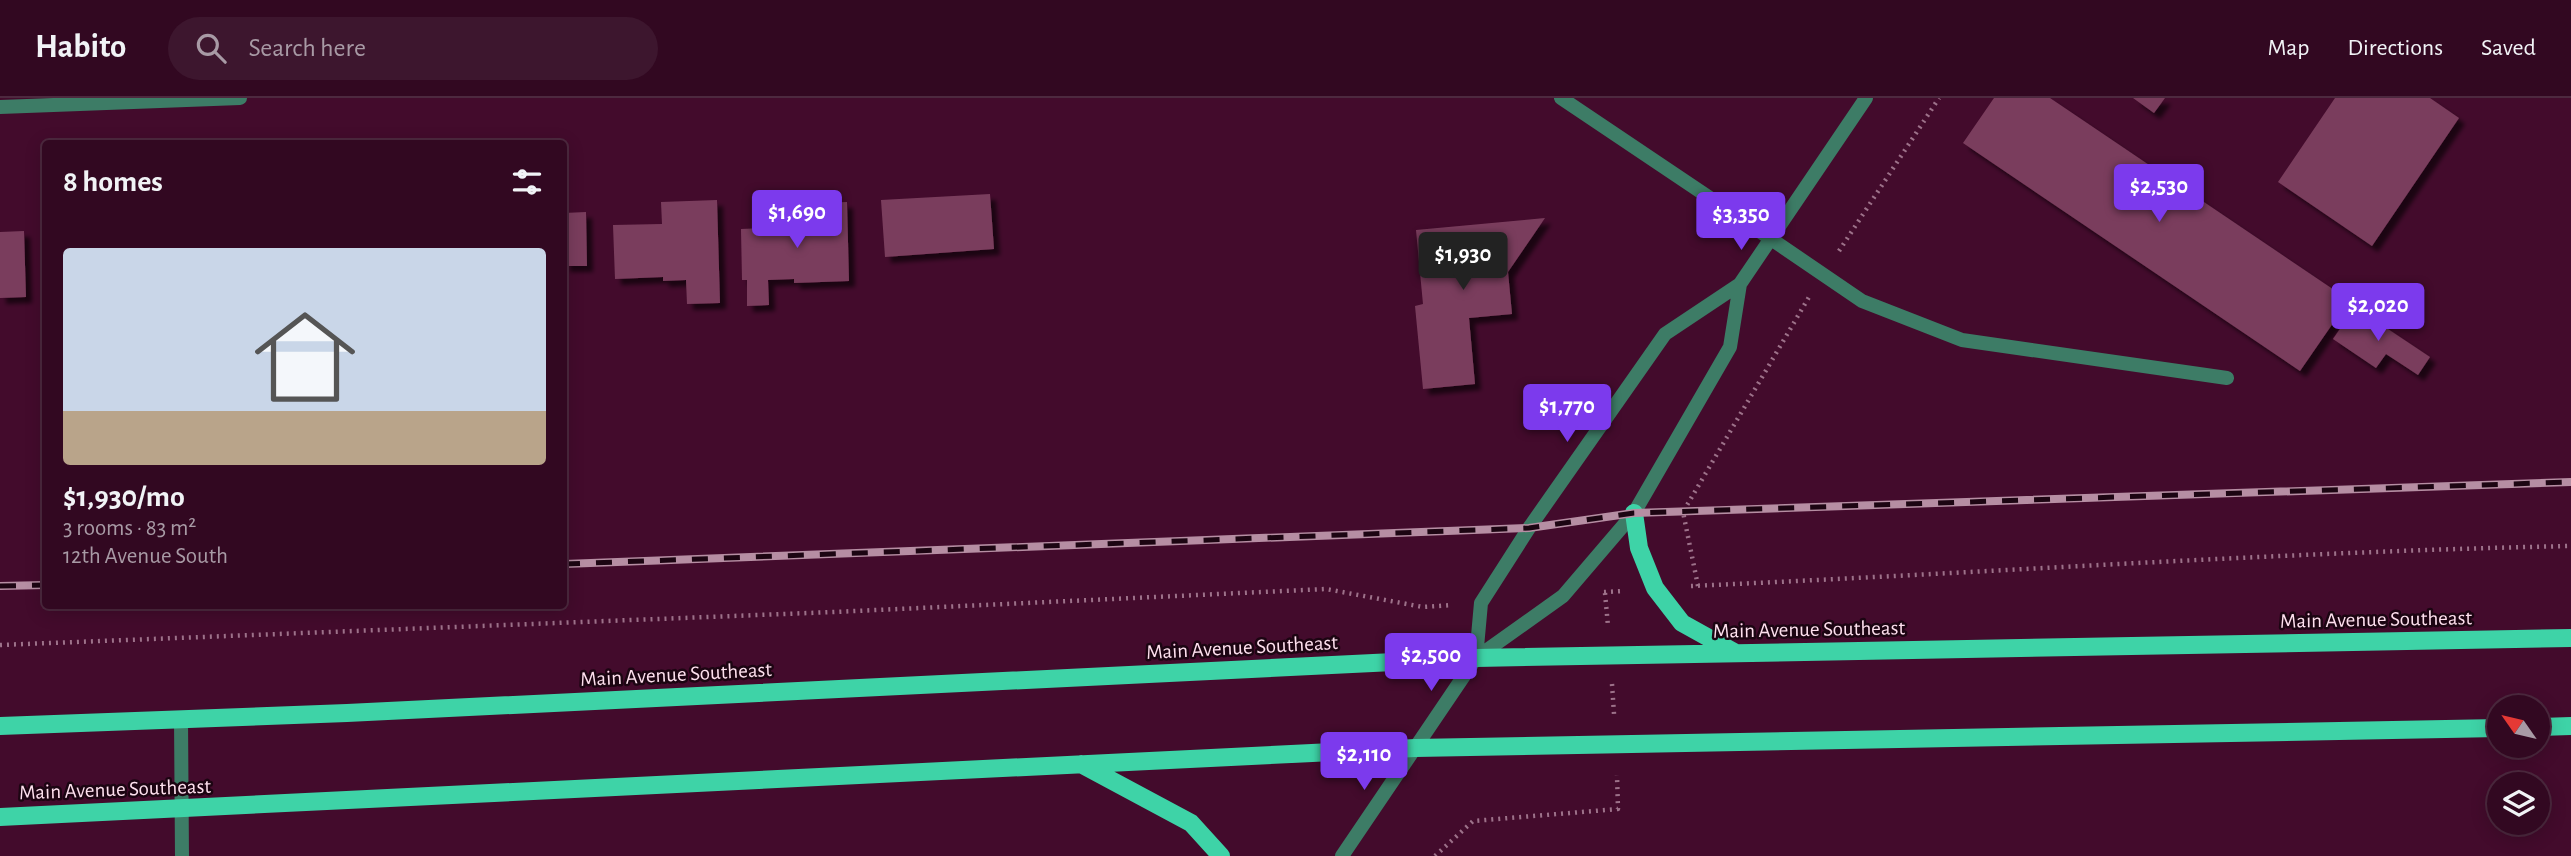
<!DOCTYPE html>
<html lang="en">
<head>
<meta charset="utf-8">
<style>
	:root { --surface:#320821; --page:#3d162e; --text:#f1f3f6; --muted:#a89aa5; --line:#4d293f; --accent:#7c3aed }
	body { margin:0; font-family:"Alegreya Sans",sans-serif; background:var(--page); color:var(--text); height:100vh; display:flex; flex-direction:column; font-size:26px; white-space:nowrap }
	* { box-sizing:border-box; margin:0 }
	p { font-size:23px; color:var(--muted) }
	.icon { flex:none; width:38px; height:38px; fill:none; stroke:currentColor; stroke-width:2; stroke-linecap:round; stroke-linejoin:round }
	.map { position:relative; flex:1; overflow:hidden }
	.panel { position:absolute; left:42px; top:42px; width:525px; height:469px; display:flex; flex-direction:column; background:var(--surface); border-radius:7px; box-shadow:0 4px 18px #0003,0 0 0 2px var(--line) }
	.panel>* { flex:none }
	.needle { width:46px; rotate:304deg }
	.tools { position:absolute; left:2487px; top:597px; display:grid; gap:14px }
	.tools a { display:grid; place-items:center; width:63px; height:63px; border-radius:50%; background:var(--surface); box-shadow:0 4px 18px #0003,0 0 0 2px var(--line); font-size:35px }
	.price { position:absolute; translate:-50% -60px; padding:0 16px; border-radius:7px; background:var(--accent); color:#fff; font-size:23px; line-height:46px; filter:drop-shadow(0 2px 4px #0008) }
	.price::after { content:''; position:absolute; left:50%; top:42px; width:21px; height:16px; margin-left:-10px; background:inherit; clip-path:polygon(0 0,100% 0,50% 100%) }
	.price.selected { background:#222; color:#fff }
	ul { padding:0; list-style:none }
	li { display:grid; align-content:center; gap:14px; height:371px; padding:0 21px }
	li+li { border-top:2px solid var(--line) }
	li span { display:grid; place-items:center; height:217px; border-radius:7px; color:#555 }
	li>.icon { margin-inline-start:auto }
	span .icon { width:126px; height:126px; fill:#fffc; stroke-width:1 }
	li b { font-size:30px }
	h2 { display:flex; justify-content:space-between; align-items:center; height:84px; padding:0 21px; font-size:30px }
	header { display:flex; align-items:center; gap:42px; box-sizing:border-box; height:98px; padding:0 35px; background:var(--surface); border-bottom:2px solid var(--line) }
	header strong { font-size:33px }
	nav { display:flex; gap:38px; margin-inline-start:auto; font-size:24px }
	.search { width:490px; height:63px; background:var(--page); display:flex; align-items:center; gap:18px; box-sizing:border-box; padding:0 24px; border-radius:38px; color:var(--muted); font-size:26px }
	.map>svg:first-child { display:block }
	.building { fill:#7a3e5d; filter:url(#shadow) }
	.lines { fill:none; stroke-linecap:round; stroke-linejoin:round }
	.path { stroke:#9d728a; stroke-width:4.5; stroke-dasharray:2 5; stroke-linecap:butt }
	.service { stroke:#3d7c66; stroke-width:14 }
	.minor { stroke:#3d7c66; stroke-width:14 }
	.tertiary { stroke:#3d7c66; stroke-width:14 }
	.primary { stroke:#3ed3a7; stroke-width:18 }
	.rail-casing { stroke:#b68ea3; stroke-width:8 }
	.rail { stroke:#1c0512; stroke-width:5; stroke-dasharray:16; stroke-linecap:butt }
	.labels { text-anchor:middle; stroke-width:5; stroke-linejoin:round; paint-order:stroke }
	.street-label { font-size:21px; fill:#fee0ee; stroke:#1c0512 }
</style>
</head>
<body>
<header>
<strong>Habito</strong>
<div class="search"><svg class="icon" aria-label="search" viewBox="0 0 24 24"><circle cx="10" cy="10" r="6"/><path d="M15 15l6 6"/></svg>Search here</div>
<nav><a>Map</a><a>Directions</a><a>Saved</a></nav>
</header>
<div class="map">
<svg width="2571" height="758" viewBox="0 0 2571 758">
	<defs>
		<filter id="shadow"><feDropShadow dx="6" dy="6" stdDeviation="2" flood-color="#0009"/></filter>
	</defs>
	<rect width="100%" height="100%" fill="#430b2c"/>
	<path class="building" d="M1994,0H2050L2349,202L2300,273L1963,45Z
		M2133,0H2165L2154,15Z
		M2335,0H2430L2459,20L2372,148L2278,84Z
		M990,96L994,151L885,159L881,102Z
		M717,102L720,205L687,206L686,182L663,183V179L615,181L613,127L662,126L661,104Z
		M847,104L849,183L794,185V181L768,182L769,207L747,208V182H742L741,131L793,129L792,106Z
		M586,114L587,168H564V115Z
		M1545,120L1508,174L1512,216L1469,220L1475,286L1423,291L1415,208L1423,206L1416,132Z
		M24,133L26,199L0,200V134Z
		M2355,209L2430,259L2418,277L2386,256L2376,270L2333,241Z"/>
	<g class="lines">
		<path class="path" d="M1839,153L1939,0
			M1691,488C1984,475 2277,454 2571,448
			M1698,488L1683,414L1809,199
			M1604,494L1623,493
			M1605,495L1608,528
			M0,547L834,514L1326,491L1423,509L1452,507
			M1612,586L1614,616
			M1435,758L1473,723L1618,711L1617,677"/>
		<path class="service" d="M1771,141L1862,203L1962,242L2227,280
			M181,621L182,758"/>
		<path class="minor" d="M1561,0L1771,141
			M0,9L240,0"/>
		<path class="tertiary" d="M1476,560L1563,498L1634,415L1730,249L1740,186
			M1342,758L1476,560L1481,505L1529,430L1665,236L1740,186L1866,0"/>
		<path class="primary" d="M1634,415L1639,450L1655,490L1682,525L1736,555
			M0,628L347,615L1476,560L2571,540
			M2538,629L2571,628
			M1081,666L1191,725L1221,758
			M0,719L1415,650L2499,630"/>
		<defs>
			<path id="rail" d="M564,466L1529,430L1634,415L2571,384
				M0,488L46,487"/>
		</defs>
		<use href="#rail" class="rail-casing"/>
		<use href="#rail" class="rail"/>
	</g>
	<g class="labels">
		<g class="street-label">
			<text transform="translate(2376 521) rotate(-1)" y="7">Main Avenue Southeast</text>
			<text transform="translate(1809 531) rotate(-1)" y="7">Main Avenue Southeast</text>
			<text transform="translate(1242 549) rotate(-3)" y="7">Main Avenue Southeast</text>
			<text transform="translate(676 576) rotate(-3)" y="7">Main Avenue Southeast</text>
			<text transform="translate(115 691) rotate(-2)" y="7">Main Avenue Southeast</text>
		</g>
	</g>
</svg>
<div class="tools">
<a><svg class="needle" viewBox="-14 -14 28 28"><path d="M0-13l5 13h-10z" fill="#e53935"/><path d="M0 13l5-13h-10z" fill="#a89aa5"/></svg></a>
<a><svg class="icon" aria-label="layers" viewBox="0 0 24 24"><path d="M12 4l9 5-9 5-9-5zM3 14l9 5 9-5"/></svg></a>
</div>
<b class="price" style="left:2159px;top:126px">$2,530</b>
<b class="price" style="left:797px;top:152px">$1,690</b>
<b class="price" style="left:1741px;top:154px">$3,350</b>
<b class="price selected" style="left:1463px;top:194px">$1,930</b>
<b class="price" style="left:2378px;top:245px">$2,020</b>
<b class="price" style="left:1567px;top:346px">$1,770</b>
<b class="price" style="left:1431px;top:595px">$2,500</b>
<b class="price" style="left:1364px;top:694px">$2,110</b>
<section class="panel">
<h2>8 homes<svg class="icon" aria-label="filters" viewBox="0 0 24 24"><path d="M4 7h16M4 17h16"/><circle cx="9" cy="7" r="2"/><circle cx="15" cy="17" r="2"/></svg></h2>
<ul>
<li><span style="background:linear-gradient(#c9d6e8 75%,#b9a48a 0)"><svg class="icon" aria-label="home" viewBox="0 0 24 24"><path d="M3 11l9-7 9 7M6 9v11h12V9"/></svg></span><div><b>$1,930/mo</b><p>3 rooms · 83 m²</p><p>12th Avenue South</p></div></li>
</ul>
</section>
</div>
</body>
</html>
